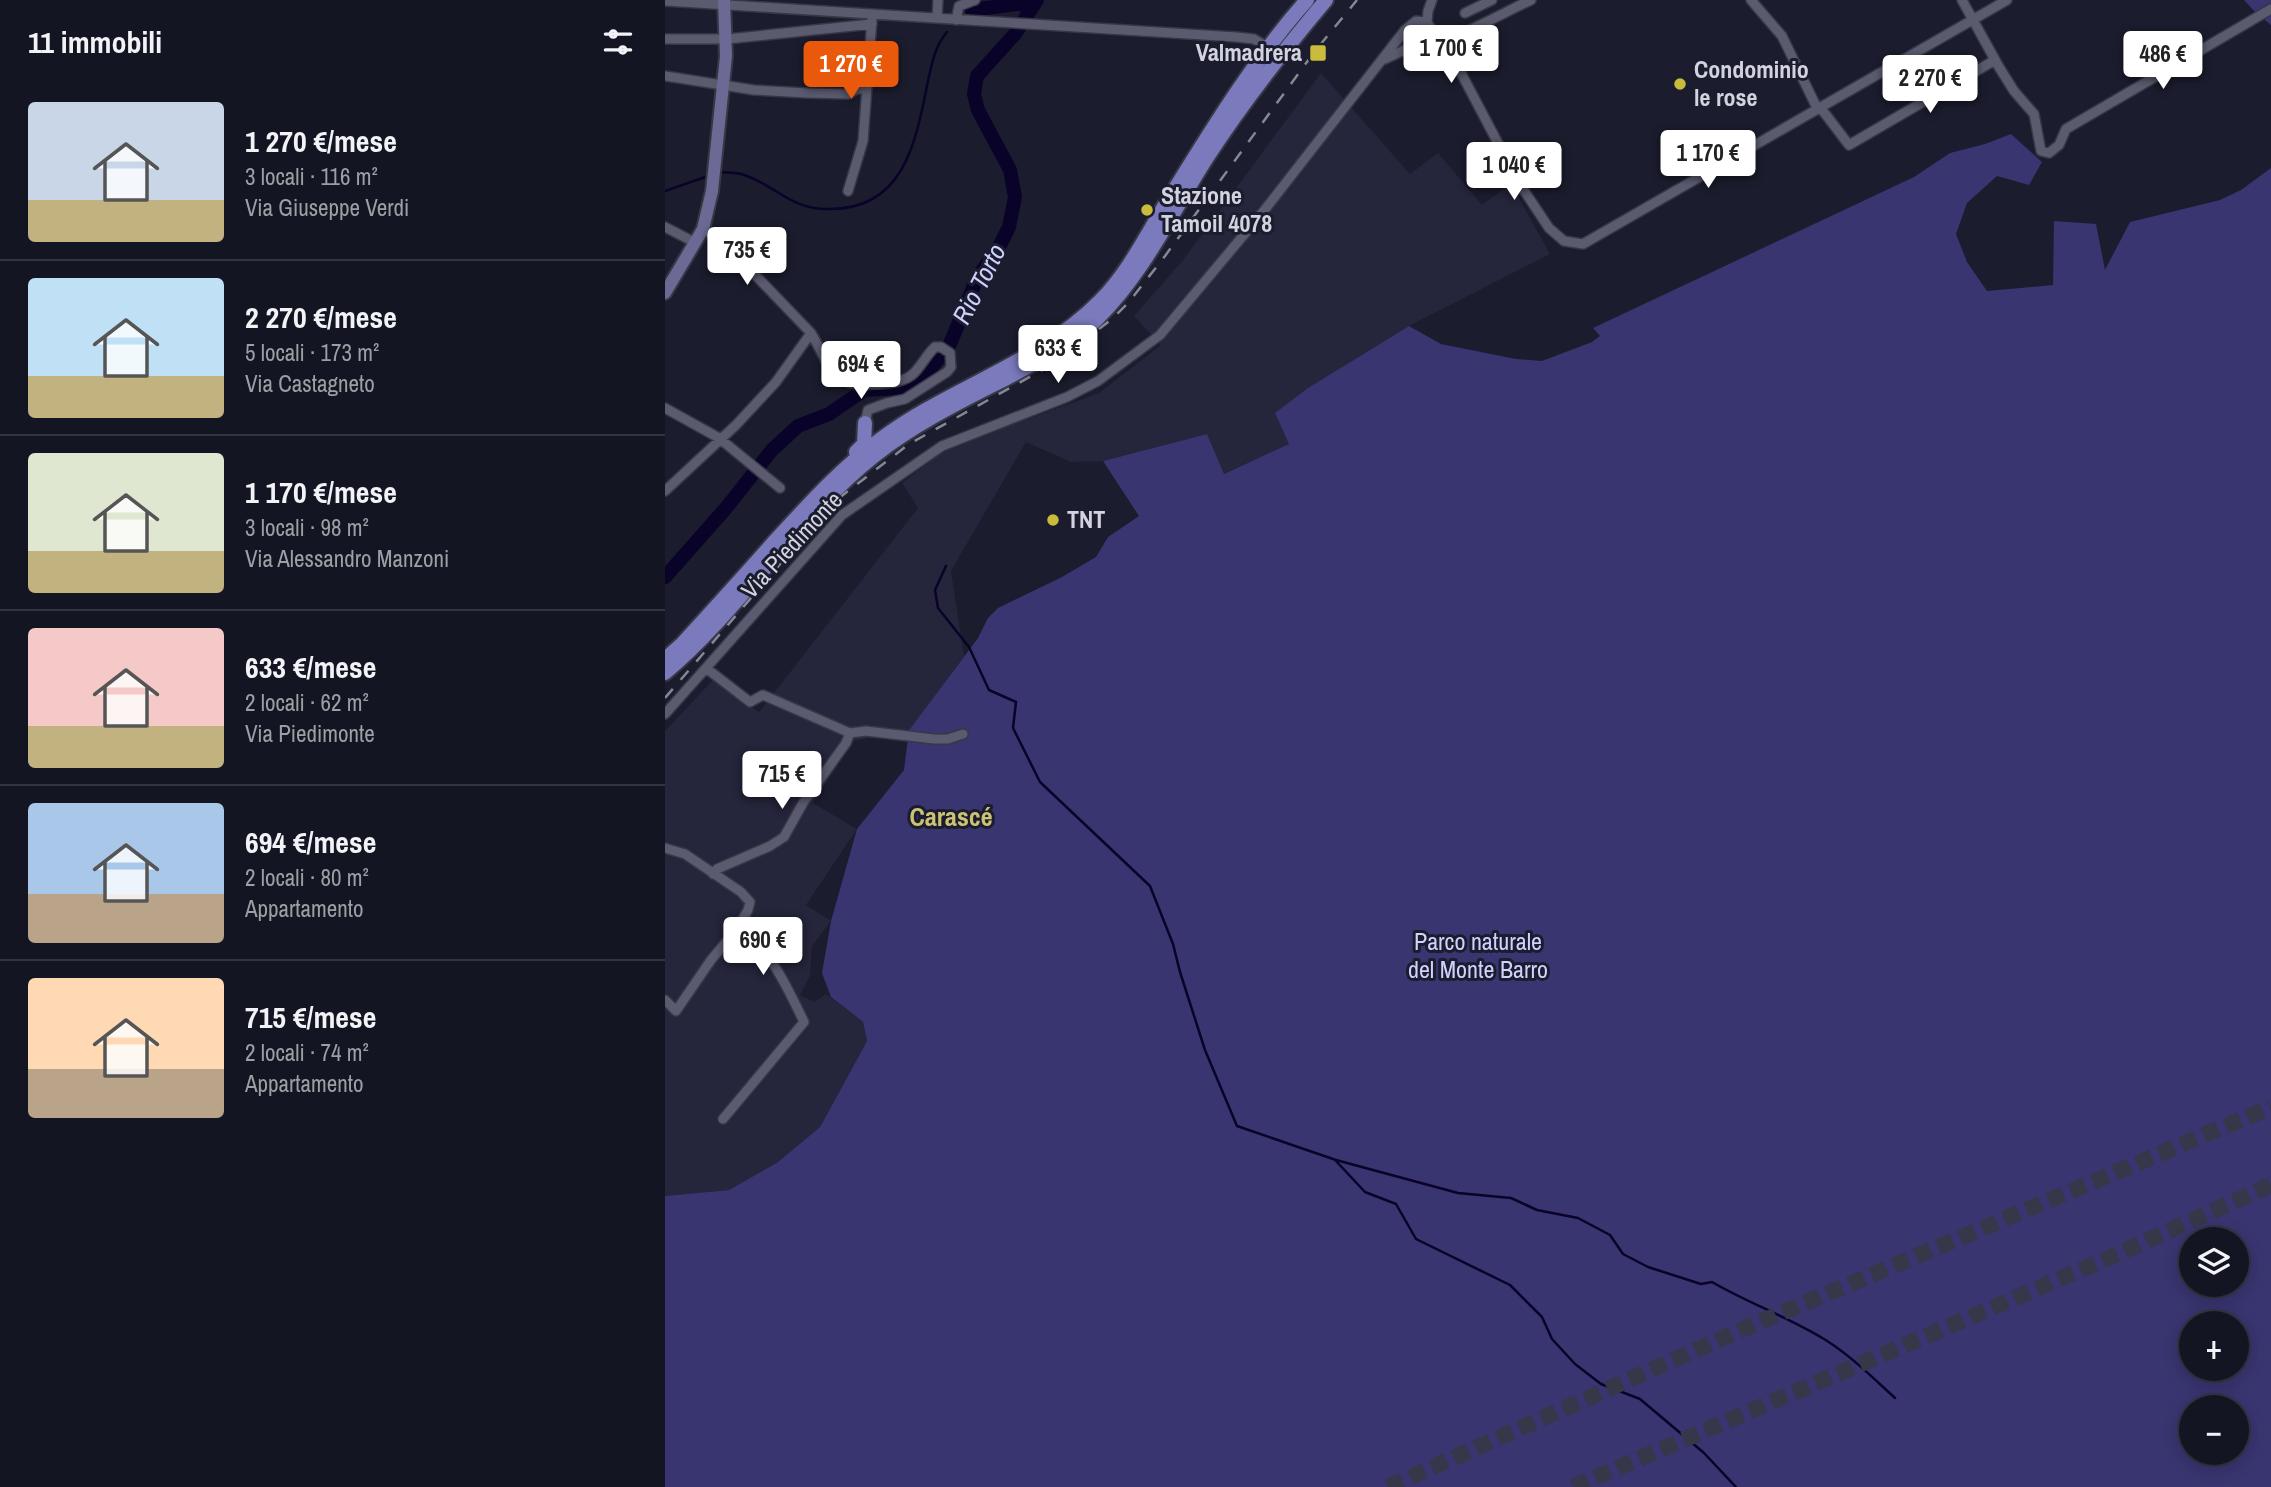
<!DOCTYPE html>
<html lang="it">
<head>
<meta charset="utf-8">
<style>
	:root { --surface:#141522; --page:#1d1e2a; --text:#f1f3f6; --muted:#9d9fa5; --line:#333440; --accent:#ea580c }
	body { margin:0; font-family:"Archivo Narrow",sans-serif; background:var(--page); color:var(--text); height:100vh; display:flex; flex-direction:column; font-size:26px; white-space:nowrap }
	* { box-sizing:border-box; margin:0 }
	p { font-size:23px; color:var(--muted) }
	.icon { flex:none; width:38px; height:38px; fill:none; stroke:currentColor; stroke-width:2; stroke-linecap:round; stroke-linejoin:round }
	.map { position:relative; flex:1; overflow:hidden }
	.side { display:flex; flex-direction:column; background:var(--surface); width:665px }
	.side>* { flex:none }
	.controls { position:absolute; left:1514px; top:1227px; display:grid; gap:14px }
	.controls a { display:grid; place-items:center; width:70px; height:70px; border-radius:50%; background:var(--surface); box-shadow:0 4px 18px #0003,0 0 0 2px var(--line); font-size:35px }
	.price { position:absolute; translate:-50% -60px; padding:0 16px; border-radius:7px; background:#fff; color:#222; font-size:23px; line-height:46px; filter:drop-shadow(0 2px 4px #0008) }
	.price::after { content:''; position:absolute; left:50%; top:42px; width:21px; height:16px; margin-left:-10px; background:inherit; clip-path:polygon(0 0,100% 0,50% 100%) }
	.price.on { background:var(--accent); color:#fff }
	ul { padding:0; list-style:none }
	li { display:flex; align-items:center; gap:21px; height:175px; padding:0 28px }
	li+li { border-top:2px solid var(--line) }
	li span { display:grid; place-items:center; flex:none; width:196px; height:140px; border-radius:7px; color:#555 }
	li>.icon { margin-inline-start:auto }
	span .icon { width:84px; height:84px; fill:#fffc; stroke-width:1 }
	li b { font-size:30px }
	h2 { display:flex; justify-content:space-between; align-items:center; height:84px; padding:0 28px; font-size:30px }
	main { display:flex; flex:1; min-height:0 }
	.map>svg:first-child { display:block }
	.built { fill:#25253b }
	.green { fill:#383570; fill-rule:evenodd }
	.lines { fill:none; stroke-linecap:round; stroke-linejoin:round }
	.stream { stroke:#090329; stroke-width:2.5 }
	.river { stroke:#090329; stroke-width:14 }
	.highway-tunnel { stroke:#363748; stroke-width:16; stroke-dasharray:16 8; stroke-linecap:butt }
	.street-casing { stroke:#373745; stroke-width:12 }
	.secondary-casing { stroke:#373745; stroke-width:16 }
	.primary-casing { stroke:#373745; stroke-width:18 }
	.street { stroke:#5a5b6f; stroke-width:9 }
	.secondary { stroke:#6a6a95; stroke-width:12 }
	.primary { stroke:#7a7abc; stroke-width:14 }
	.rail { stroke:#868795; stroke-width:2.5; stroke-dasharray:12 12; stroke-linecap:butt }
	.poi-dot { fill:#c9bb3b; stroke:#1b1c2d; stroke-width:2.5 }
	.labels { text-anchor:middle; stroke-width:6; stroke-linejoin:round; paint-order:stroke }
	.poi-label { font-size:24px; font-weight:bold; fill:#d2d3df; stroke:#1b1c2d; text-anchor:start }
	.street-label { font-size:24px; fill:#d2d3df; stroke:#1b1c2d }
	.park-label { font-size:24px; fill:#cfd1ff; stroke:#1b1c2d }
	.water-label { font-size:26px; font-style:italic; fill:#cdcffc; stroke:#1b1c2d }
	.neighbourhood-label { font-size:26px; font-weight:bold; fill:#cbc274; stroke:#1b1c2d }
</style>
</head>
<body>
<main>
<section class="side">
<h2>11 immobili<svg class="icon" aria-label="filters" viewBox="0 0 24 24"><path d="M4 7h16M4 17h16"/><circle cx="9" cy="7" r="2"/><circle cx="15" cy="17" r="2"/></svg></h2>
<ul>
<li><span style="background:linear-gradient(#c9d6e8 70%,#c2b280 0)"><svg class="icon" aria-label="home" viewBox="0 0 24 24"><path d="M3 11l9-7 9 7M6 9v11h12V9"/></svg></span><div><b>1 270 €/mese</b><p>3 locali · 116 m²</p><p>Via Giuseppe Verdi</p></div></li>
<li><span style="background:linear-gradient(#bfe0f5 70%,#c2b280 0)"><svg class="icon" aria-label="home" viewBox="0 0 24 24"><path d="M3 11l9-7 9 7M6 9v11h12V9"/></svg></span><div><b>2 270 €/mese</b><p>5 locali · 173 m²</p><p>Via Castagneto</p></div></li>
<li><span style="background:linear-gradient(#dfe7d0 70%,#c2b280 0)"><svg class="icon" aria-label="home" viewBox="0 0 24 24"><path d="M3 11l9-7 9 7M6 9v11h12V9"/></svg></span><div><b>1 170 €/mese</b><p>3 locali · 98 m²</p><p>Via Alessandro Manzoni</p></div></li>
<li><span style="background:linear-gradient(#f6c9c9 70%,#c2b280 0)"><svg class="icon" aria-label="home" viewBox="0 0 24 24"><path d="M3 11l9-7 9 7M6 9v11h12V9"/></svg></span><div><b>633 €/mese</b><p>2 locali · 62 m²</p><p>Via Piedimonte</p></div></li>
<li><span style="background:linear-gradient(#a9c7e8 65%,#b9a48a 0)"><svg class="icon" aria-label="home" viewBox="0 0 24 24"><path d="M3 11l9-7 9 7M6 9v11h12V9"/></svg></span><div><b>694 €/mese</b><p>2 locali · 80 m²</p><p>Appartamento</p></div></li>
<li><span style="background:linear-gradient(#ffd9b3 65%,#b9a48a 0)"><svg class="icon" aria-label="home" viewBox="0 0 24 24"><path d="M3 11l9-7 9 7M6 9v11h12V9"/></svg></span><div><b>715 €/mese</b><p>2 locali · 74 m²</p><p>Appartamento</p></div></li>
</ul>
</section>
<div class="map">
<svg width="1606" height="1487" viewBox="0 0 1606 1487">
	<rect width="100%" height="100%" fill="#1b1c2d"/>
	<path class="built" d="M656,73L745,174L773,153L817,205L846,184L885,254L744,326L643,388L625,444L558,474L542,434L438,461L406,462L361,442L286,571L299,656L244,730L188,741L148,803L192,829L141,905L166,921L147,946L145,976L135,995L149,1002L161,994L198,1022L202,1041L155,1127L113,1162L64,1190L0,1196V731L48,680L94,712L253,508L237,483L281,449L434,393L496,345L469,316L518,260Z"/>
	<path class="green" d="M1579,0H1606V25L1591,13Z
		M745 34a9 9 0 1 1 18 0a9 9 0 1 1-18 0Z
		M1346,134L1377,162L1364,185L1332,176L1302,203L1291,234L1302,262L1322,291L1388,285L1389,221L1431,224L1440,270L1465,222L1555,200L1576,190L1606,168V1487H0V1196L64,1190L113,1162L155,1127L202,1041L198,1022L166,997L157,973L166,921L192,829L239,770L244,730L313,638L323,618L333,608L397,577L431,557L443,537L474,516L438,461L542,434L559,474L624,444L610,413L643,388L744,326L776,344L851,359L877,361L927,342L935,336L928,328L1249,177L1285,153L1320,144ZM1526,1239H1572V1284H1526ZM1526,1323H1572V1368H1526ZM1526,1407H1572V1452H1526Z"/>
	<g class="lines">
		<path class="stream" d="M52,172C61,173 71,172 79,175C110,185 125,209 162,209C237,211 250,146 262,86C266,67 269,47 282,32
			M0,191L43,176
			M281,566L270,590L273,608L304,647L324,690L351,702L348,728L375,782L485,886L508,944L515,972L540,1050L572,1126L671,1160L793,1193L846,1198L872,1210L913,1218L945,1235L958,1254L983,1267L1036,1284L1047,1282C1083,1303 1123,1317 1159,1339C1185,1355 1207,1377 1230,1398
			M671,1161L700,1192L731,1204L751,1239L845,1285L877,1317L887,1339L910,1364L936,1384L975,1399L1039,1453L1071,1487"/>
		<path class="river" d="M307,10L351,4L369,5
			M0,577L61,508L107,450L133,426L164,414L199,390L236,388L249,381L263,372L285,344L313,276L332,251L344,227L350,197L345,170L313,110L309,94L312,76L350,34L372,0"/>
		<path class="highway-tunnel" d="M723,1487L1083,1327L1606,1107
			M908,1487L1439,1260L1606,1185"/>
		<defs>
			<path id="street" d="M1086,0L1117,36L1152,108L1158,111L1184,145L1330,60
				M1297,0L1334,67L1349,91L1369,114L1376,151L1384,153L1394,145L1401,129L1606,9
				M0,1L571,37L589,39L604,48
				M800,13L827,0
				M272,18L273,0
				M291,20L294,6L310,0
				M762,22L751,21L740,30C741,38 743,45 751,47C769,52 845,9 866,0
				M762,22L768,32L764,45
				M762,22L763,11L767,0
				M0,39H62L207,24
				M775,43L785,52L854,183L884,228L899,241L918,244L1342,0
				M720,59L748,46
				M0,76L89,90L142,93L183,94L192,89H202
				M183,191L198,141L207,19
				M0,227L29,242
				M146,333C168,369 162,388 213,384C225,383 240,382 249,373C257,365 262,354 270,347H276L285,353L286,367L282,372L240,399L222,403L203,410L200,423
				M0,408L54,438L115,488
				M0,491L71,425L111,382L146,333L70,254L52,238L38,229
				M41,668L85,702L98,695L185,733L201,731L269,739H283L298,734
				M0,714L177,515L277,446L402,397L433,381L495,335L598,212L740,30
				M0,848L20,854L76,892L85,902L83,910L72,929
				M48,874L52,869L105,846L119,837L138,803L181,743L185,733
				M0,1000L11,1011L46,960L72,929C104,945 124,991 139,1022L58,1119"/>
			<path id="secondary" d="M0,293L38,229L47,191L61,56L59,0"/>
			<path id="primary" d="M191,452L199,444L200,423
				M0,659L17,644C48,610 79,576 109,542C143,505 175,469 216,439C285,387 373,364 435,301C463,273 482,234 503,200C544,134 590,58 642,0
				M0,673C77,608 130,519 209,456C247,426 292,403 336,381C370,363 405,346 433,318C478,274 509,209 543,156C578,102 619,50 661,0"/>
		</defs>
		<use href="#street" class="street-casing"/>
		<use href="#secondary" class="secondary-casing"/>
		<use href="#primary" class="primary-casing"/>
		<use href="#street" class="street"/>
		<use href="#secondary" class="secondary"/>
		<use href="#primary" class="primary"/>
		<path class="rail" d="M0,698L135,541L178,495L244,444L388,364L447,319L464,302L500,256L650,51L692,0"/>
	</g>
	<g class="poi-dot">
		<rect x="644" y="44" width="18" height="18" rx="3.5"/>
		<circle cx="1015" cy="84" r="7"/>
		<circle cx="482" cy="210" r="7"/>
		<circle cx="388" cy="520" r="7"/>
	</g>
	<g class="labels">
		<g class="poi-label">
			<text x="637" y="61" text-anchor="end">Valmadrera</text>
			<text x="1029" y="78">Condominio<tspan x="1029" dy="28">le rose</tspan></text>
			<text x="496" y="204">Stazione<tspan x="496" dy="28">Tamoil 4078</tspan></text>
			<text x="402" y="528">TNT</text>
		</g>
		<g class="street-label">
			<text transform="translate(127 545) rotate(-47)" y="8">Via Piedimonte</text>
		</g>
		<g class="park-label">
			<text x="813" y="950">Parco naturale<tspan x="813" dy="28">del Monte Barro</tspan></text>
		</g>
		<g class="water-label">
			<text transform="translate(314 284) rotate(-63)" y="9">Rio Torto</text>
		</g>
		<g class="neighbourhood-label">
			<text x="286" y="826">Carascé</text>
		</g>
	</g>
</svg>
<div class="controls">
<a><svg class="icon" aria-label="layers" viewBox="0 0 24 24"><path d="M12 4l9 5-9 5-9-5zM3 14l9 5 9-5"/></svg></a>
<a>+</a>
<a>−</a>
</div>
<b class="price" style="left:786px;top:85px">1 700 €</b>
<b class="price" style="left:1498px;top:91px">486 €</b>
<b class="price on" style="left:186px;top:101px">1 270 €</b>
<b class="price" style="left:1265px;top:115px">2 270 €</b>
<b class="price" style="left:1043px;top:190px">1 170 €</b>
<b class="price" style="left:849px;top:202px">1 040 €</b>
<b class="price" style="left:82px;top:287px">735 €</b>
<b class="price" style="left:393px;top:385px">633 €</b>
<b class="price" style="left:196px;top:401px">694 €</b>
<b class="price" style="left:117px;top:811px">715 €</b>
<b class="price" style="left:98px;top:977px">690 €</b>
</div>
</main>
</body>
</html>
